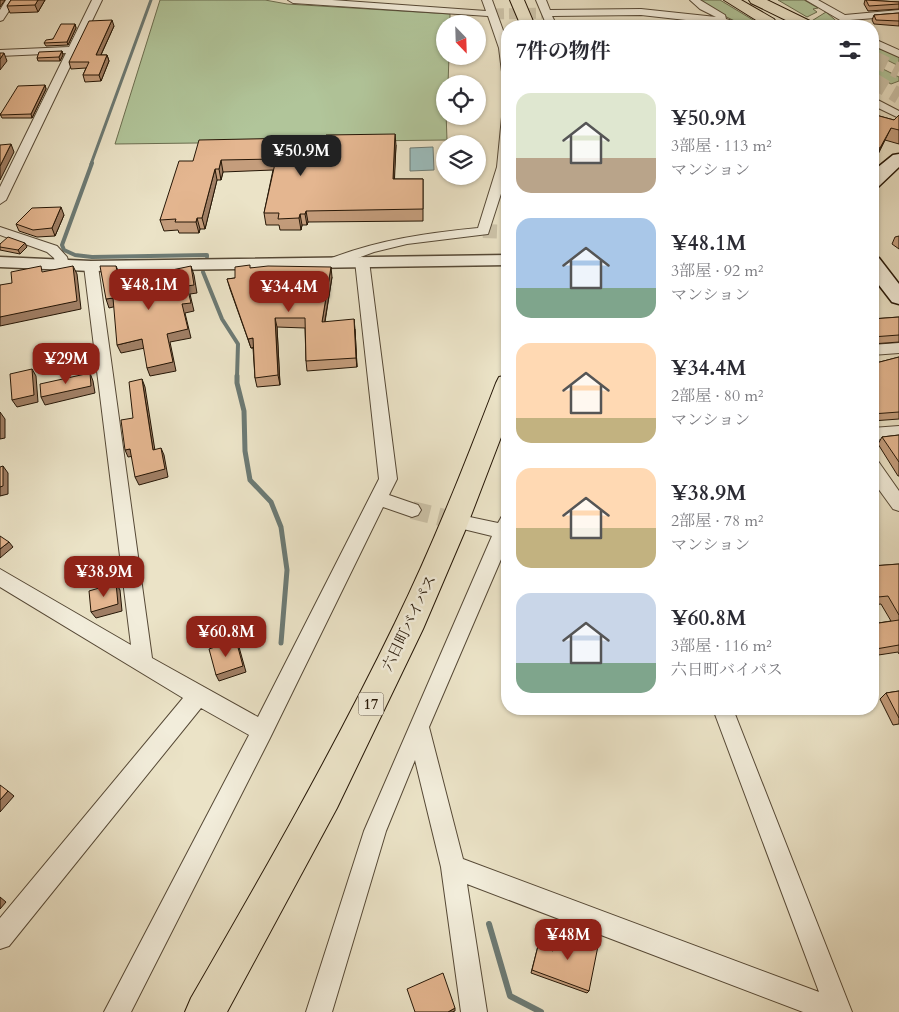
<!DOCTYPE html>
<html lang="ja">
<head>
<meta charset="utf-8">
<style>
	:root { --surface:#fff; --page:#f2f2f3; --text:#2b2b33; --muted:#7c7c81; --accent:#8f2418 }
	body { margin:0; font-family:Cardo,"Noto Serif JP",serif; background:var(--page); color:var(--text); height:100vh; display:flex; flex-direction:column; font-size:19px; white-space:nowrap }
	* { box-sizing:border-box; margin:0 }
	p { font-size:16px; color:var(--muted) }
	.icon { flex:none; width:28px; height:28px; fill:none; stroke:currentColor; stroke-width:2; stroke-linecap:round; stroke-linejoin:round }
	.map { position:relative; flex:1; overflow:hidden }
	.side { position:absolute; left:501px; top:20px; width:378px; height:695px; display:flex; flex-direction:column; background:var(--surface); border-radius:20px; box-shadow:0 1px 4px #0004 }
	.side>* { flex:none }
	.needle { width:32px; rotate:157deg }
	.fabs { position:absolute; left:436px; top:15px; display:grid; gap:10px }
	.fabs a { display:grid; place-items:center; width:50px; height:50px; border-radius:50%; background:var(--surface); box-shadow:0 1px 4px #0004; font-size:25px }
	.price { position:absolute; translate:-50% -42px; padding:0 11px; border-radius:10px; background:var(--accent); color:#fff; font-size:16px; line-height:32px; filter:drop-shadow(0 1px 2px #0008) }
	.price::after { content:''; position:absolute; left:50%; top:30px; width:15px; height:11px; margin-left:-8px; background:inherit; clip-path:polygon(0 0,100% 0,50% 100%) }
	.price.selected { background:#222; color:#fff }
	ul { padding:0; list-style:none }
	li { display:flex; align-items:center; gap:15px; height:125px; padding:0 15px }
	li span { display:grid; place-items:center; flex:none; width:140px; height:100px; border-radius:15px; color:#555 }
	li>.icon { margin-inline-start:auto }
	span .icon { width:60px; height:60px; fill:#fffc; stroke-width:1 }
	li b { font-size:21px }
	h2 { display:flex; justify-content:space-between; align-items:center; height:60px; padding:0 15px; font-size:21px }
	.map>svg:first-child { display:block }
	.green { fill:#b1c59a; stroke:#6b6e50 }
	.water { fill:#9bbdbd; stroke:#6c7a74 }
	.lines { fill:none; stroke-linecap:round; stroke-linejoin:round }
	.stream-far3 { stroke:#6c7a74; stroke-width:3 }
	.stream-far2 { stroke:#6c7a74; stroke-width:4 }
	.stream-far1 { stroke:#6c7a74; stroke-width:5 }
	.stream { stroke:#6c7a74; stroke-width:6 }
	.minor-tunnel-far2 { stroke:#cdc4aa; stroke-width:11; stroke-dasharray:11 5; stroke-linecap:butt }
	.minor-tunnel-far1 { stroke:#cdc4aa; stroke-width:14; stroke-dasharray:14 7; stroke-linecap:butt }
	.minor-tunnel { stroke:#cdc4aa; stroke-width:18; stroke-dasharray:18 9; stroke-linecap:butt }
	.motorway-tunnel { stroke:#cdc4aa; stroke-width:16; stroke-dasharray:16 8; stroke-linecap:butt }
	.minor-casing { stroke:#564936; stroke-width:2 }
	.tertiary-casing { stroke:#564936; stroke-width:3 }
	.secondary-casing { stroke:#251606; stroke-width:3 }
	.trunk-casing { stroke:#251606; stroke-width:2 }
	.motorway-casing { stroke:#251606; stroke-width:2 }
	.minor { fill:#f2eddb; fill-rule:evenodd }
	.tertiary { fill:#f2eddb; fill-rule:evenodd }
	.secondary { fill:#f2eddb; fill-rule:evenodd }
	.trunk { fill:#ebe3c7; fill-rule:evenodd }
	.motorway { fill:#ebe3c7; fill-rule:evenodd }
	.wall { fill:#c49d7c; stroke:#251606 }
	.shaded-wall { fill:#a07f65; stroke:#251606 }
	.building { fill:#e4b690; stroke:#251606 }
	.labels { text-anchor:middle; stroke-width:5; stroke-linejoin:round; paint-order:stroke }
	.shield { fill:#f2eddb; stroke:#625646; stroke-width:1 }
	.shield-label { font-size:14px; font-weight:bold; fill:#251606 }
	.street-label { font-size:15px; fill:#251606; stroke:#f2eddb }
</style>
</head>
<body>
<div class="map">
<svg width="899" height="1012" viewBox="0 0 899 1012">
	<rect width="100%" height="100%" fill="#ebe3c7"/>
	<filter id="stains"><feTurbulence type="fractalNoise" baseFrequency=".004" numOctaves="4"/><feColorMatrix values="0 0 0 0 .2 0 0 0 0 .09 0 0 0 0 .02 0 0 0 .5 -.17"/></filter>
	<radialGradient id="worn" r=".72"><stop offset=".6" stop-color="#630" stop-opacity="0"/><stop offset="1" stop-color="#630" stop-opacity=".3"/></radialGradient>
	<path class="green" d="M160,0H265L287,4L450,14V24H445V56H449L448,84H445L447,140L115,144Z
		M700,0H720L763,26H745L706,7Z
		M778,0H804L818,8L813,9L817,12L807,17Z
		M826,12L842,26H817L810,22Z
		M872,44L899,56V66L873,53Z
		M873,64L899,77V81L891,84L873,74Z"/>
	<path class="water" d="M433,147L434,170L410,171V148Z"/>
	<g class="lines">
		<path class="stream-far3" d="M91,164L151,0"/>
		<path class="stream-far2" d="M92,163L62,245L64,250L75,255L92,257L207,255V257
			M203,272L222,319L238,344L237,377"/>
		<path class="stream-far1" d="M237,376V383L244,411L245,451L250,480L271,502L281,527L287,570L281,643"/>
		<path class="stream" d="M489,924L510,996L541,1012"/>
		<path class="minor-tunnel-far2" d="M493,14L548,13"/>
		<path class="minor-tunnel-far1" d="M483,231L508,232"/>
		<path class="minor-tunnel" d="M412,510L465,523"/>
		<path class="motorway-tunnel" d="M872,58L899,71
			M872,80L899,96"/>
		<defs>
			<path id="minor" d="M6,0H16L3,20L0,21V10Z
				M92,0H102L6,200L0,204V187L66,53L0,56V50L69,47Z
				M288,0H332L486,11L482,0H492L508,44V83L503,80L499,48L488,16L293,3Z
				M536,0H546L550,10L641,9L716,17L700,9L690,0H700L725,15L726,19L736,22L731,25L641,15L552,16L557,26H547Z
				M806,0H818L845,15L899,10V16L850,20L854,26H844L840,20Z
				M872,38L899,50V57L872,45Z
				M872,97L899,111V118L872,105Z
				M508,114V172L488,234L407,244L374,252L339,265H329L327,262L329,259C377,240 427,233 478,228L497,167L502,117Z
				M0,227L57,246L67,257L69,265L62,269L57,268L54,258L47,252L0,235Z
				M362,257L369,261L397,479L389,495L418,505L421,510L418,515L412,517L383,507L270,738L131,1012H104L249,735L201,708L9,946L0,949V918L183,698L0,587V569L131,645L84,266L91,262L98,266L152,658L258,717L379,479L355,261Z
				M899,343V353L872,355V345Z
				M899,426V438L872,440V428Z
				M872,460L878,461L899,491V511L893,509L872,480Z
				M508,514V543L429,727L463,859L819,992L713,709H733L852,1012H803L467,884L487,1012H461L441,867L415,760L386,831L332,1012H306L364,831L492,536L459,528L456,523L459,518L465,516L498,523L502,516Z"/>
			<path id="tertiary" d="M508,255V265L91,271L0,267V257L91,261Z"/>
			<path id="secondary" d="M899,154V167L878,187L872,188V172L893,155Z
				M872,256L879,258L899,284V304L892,302L872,276Z"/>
			<path id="trunk" d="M510,0H524L535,26H521Z
				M508,375V419L467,526L423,629L337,808L227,1012H185L191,998C262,875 333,751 395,623C433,545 465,464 496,383L499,377Z"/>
			<path id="motorway" d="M724,0H741L774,19L776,22L774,25H764Z
				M749,0H767L814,23L816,26H798L751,3Z"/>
		</defs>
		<use href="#minor" class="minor-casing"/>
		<use href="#tertiary" class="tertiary-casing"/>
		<use href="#secondary" class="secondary-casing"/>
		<use href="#trunk" class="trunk-casing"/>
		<use href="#motorway" class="motorway-casing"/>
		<use href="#minor" class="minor"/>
		<use href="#tertiary" class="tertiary"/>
		<use href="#secondary" class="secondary"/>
		<use href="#trunk" class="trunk"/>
		<use href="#motorway" class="motorway"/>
	</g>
	<path class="wall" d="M11,0H45L38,12L10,13L7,6Z
		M865,0L899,2V9L868,11L864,4Z
		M899,13V26L874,24L872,20L874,15Z
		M75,24L76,28L68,45L46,46L44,43L53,39Z
		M114,26L101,55H107L109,61L101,81L85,82L83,75L86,68L71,69L69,62Z
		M62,51L63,55L60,61H38L37,58Z
		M45,85L46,89L32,118H2L0,114Z
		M872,114L894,120L899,115V144L885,140L875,160H872Z
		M298,138L300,149L298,163H322L396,145L394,179H423V221L308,222L307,225H302L301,230H280L279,225H266L264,213L273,170L223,172L221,180H217L205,229H200L199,233H179L178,230L164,231L160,220L193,161Z
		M64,215L55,236L37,237L19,231L16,224Z
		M899,236V249L892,244L895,237Z
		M0,244L27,247L20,254L0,250Z
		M251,268L332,277L325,322L355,329L357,367L307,371L306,361L305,328L277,327L280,385L257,387L255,378L253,348H251L230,289L227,279L235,278Z
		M899,317V342L872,344V319Z
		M899,357V419L872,421V364Z
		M899,435V476H898L878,444L882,437Z
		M899,564V654L898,652L872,656V624L891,621L881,604L872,605V566Z
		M899,691V724L893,725L880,699L886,693Z
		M558,932L589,991L587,993L531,973L538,946L552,951L556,935Z"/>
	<path class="shaded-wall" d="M0,0H5L0,7Z
		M38,0H45L38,12L35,5Z
		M112,20L114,26L98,61L96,55Z
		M75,24L76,28L68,45L67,42Z
		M62,51L63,55L60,61L59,57Z
		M4,53L7,61L0,70V59Z
		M107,55L109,61L101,81L99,75Z
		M45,85L46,89L32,118L31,114Z
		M891,128L875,160L880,148Z
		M395,134L396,145L394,190L393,179Z
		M298,138L300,149L296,175L294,163Z
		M11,144L14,152L0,180V166Z
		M221,160L223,172L221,180L219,169Z
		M215,169L217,180L205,229L202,218Z
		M61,207L64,215L55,236L52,228Z
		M306,211L308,222L307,225L305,214Z
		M300,214L302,225L301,230L299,218Z
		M197,218L200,229L199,233L196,222Z
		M25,243L27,247L20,254L18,250Z
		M73,266L77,274L81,309L0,326V317Z
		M116,266L120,275L123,295L120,286Z
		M191,266L194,275L197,293L190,294L194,311L185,313L191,338L170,342L176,371L150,376L147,368L167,334L182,304Z
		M331,267L332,277L323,332L322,322Z
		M113,298L117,306L109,308L106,299Z
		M275,318L277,327L280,385L278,375Z
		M354,319L355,329L357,367L356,358Z
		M253,338L255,347L251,348L248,339Z
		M142,339L145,348L121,353L117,345Z
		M32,369L36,376L38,402L17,407L12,400Z
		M90,373L93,381L95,393L45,405L41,397Z
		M142,379L145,387L156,457L153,450Z
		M0,412L5,419V438L0,439Z
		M161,448L164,455L168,477L139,485L135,477Z
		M130,449L134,456L128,457L125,450Z
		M3,466L8,473V494L0,496V487Z
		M9,542L13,547L0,558V549Z
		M116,583L120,590L122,611L96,618L91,612Z
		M236,640L239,647L246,672L219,681L216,675Z
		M8,791L14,796L0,812V800Z
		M0,897L6,902L0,909Z
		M455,1008V1011L452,1012H448Z"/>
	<path class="building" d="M11,0H38L35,5L7,6Z
		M866,0L899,2V4L869,6Z
		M899,13V21L876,20L874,15Z
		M112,20L96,55H107L99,75H83L89,62H69L89,21Z
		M61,24H75L67,42L44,43L46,40L53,39Z
		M62,51L59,57L37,58L39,52Z
		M0,53H4L0,59Z
		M45,85L31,114L0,115L18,86Z
		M872,114L894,120L899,115V130L891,128L880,148L872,146Z
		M395,134L393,179H423V209L306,211L305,214H300L299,218L278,219L279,213H264L276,159L221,160L219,169H215L202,218H197L196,222H175L176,219L160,220L179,161H193L199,140L298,138L294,163H322L326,135Z
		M11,144L0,166V145Z
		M61,207L52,228L33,230L16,224L32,208Z
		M8,237L25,243L18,250L0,247V244Z
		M250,265V268L268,266L331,267L322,322L354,319L356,358L306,361L305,318H275L278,375L255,378L253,338L248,339L227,279L235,278V267Z
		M41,266L42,272L73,266L77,301L0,317V285L12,283L11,272Z
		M100,266H116L120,286L173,275L172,270L191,266L194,285L187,286L191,303L182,304L188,329L167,334L173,362L147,368L142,339L117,345L113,298L106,299Z
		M899,317V335L872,337V319Z
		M899,357V412L872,414V364Z
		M32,369L34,395L12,400L10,374Z
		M90,373L91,386L41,397L40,384Z
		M142,379L153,450L161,448L165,469L135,477L130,449L125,450L121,420L133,418L129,382Z
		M899,435V462L882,437Z
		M3,466V486L0,487V467Z
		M0,536L9,542L0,549Z
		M899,564V615L888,596L878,597L872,586V566Z
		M116,583L118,604L91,612L89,591Z
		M899,620V645L876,649L872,643V624Z
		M236,640L243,666L216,675L209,649Z
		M899,691V718L886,693Z
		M0,785L8,791L0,800Z
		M558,932L598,946L589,991L532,970L538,946L553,951Z
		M443,973L455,1008L448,1012H415L407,989Z"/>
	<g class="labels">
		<rect class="shield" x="358.5" y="692.5" width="25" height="23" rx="4"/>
		<g class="shield-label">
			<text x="371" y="709">17</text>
		</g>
		<g class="street-label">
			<text transform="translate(409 623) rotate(-64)" y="5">六日町バイパス</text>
		</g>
	</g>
	<rect width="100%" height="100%" filter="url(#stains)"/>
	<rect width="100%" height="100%" fill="url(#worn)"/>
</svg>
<div class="fabs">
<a><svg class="needle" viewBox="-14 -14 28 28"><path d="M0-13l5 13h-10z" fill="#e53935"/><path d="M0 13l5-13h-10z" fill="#7c7c81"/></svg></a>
<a><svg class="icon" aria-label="locate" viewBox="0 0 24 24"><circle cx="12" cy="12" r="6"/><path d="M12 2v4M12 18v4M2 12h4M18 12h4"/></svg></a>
<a><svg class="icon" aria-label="layers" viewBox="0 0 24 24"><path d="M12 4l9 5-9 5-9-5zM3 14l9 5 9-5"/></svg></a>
</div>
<b class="price selected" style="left:301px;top:177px">¥50.9M</b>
<b class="price" style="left:149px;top:311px">¥48.1M</b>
<b class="price" style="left:289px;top:313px">¥34.4M</b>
<b class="price" style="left:66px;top:385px">¥29M</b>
<b class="price" style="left:104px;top:598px">¥38.9M</b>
<b class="price" style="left:226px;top:658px">¥60.8M</b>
<b class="price" style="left:568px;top:961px">¥48M</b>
<section class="side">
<h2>7件の物件<svg class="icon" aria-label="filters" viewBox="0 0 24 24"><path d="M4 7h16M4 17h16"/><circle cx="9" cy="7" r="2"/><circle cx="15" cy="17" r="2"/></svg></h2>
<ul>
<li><span style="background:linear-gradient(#dfe7d0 65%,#b9a48a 0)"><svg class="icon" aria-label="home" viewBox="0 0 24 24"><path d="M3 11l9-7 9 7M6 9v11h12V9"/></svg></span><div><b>¥50.9M</b><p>3部屋 · 113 m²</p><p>マンション</p></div></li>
<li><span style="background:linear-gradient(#a9c7e8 70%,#7fa58c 0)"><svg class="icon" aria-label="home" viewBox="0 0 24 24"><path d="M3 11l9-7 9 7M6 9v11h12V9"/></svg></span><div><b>¥48.1M</b><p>3部屋 · 92 m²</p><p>マンション</p></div></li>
<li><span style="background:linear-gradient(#ffd9b3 75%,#c2b280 0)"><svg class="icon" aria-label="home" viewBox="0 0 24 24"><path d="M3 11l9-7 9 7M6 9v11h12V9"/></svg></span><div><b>¥34.4M</b><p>2部屋 · 80 m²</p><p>マンション</p></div></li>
<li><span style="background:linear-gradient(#ffd9b3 60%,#c2b280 0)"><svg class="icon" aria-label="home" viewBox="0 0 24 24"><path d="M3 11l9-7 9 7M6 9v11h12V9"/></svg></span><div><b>¥38.9M</b><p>2部屋 · 78 m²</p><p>マンション</p></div></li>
<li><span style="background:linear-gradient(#c9d6e8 70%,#7fa58c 0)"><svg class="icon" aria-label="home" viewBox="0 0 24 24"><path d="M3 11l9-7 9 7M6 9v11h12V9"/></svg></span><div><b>¥60.8M</b><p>3部屋 · 116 m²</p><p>六日町バイパス</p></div></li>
</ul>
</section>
</div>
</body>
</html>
